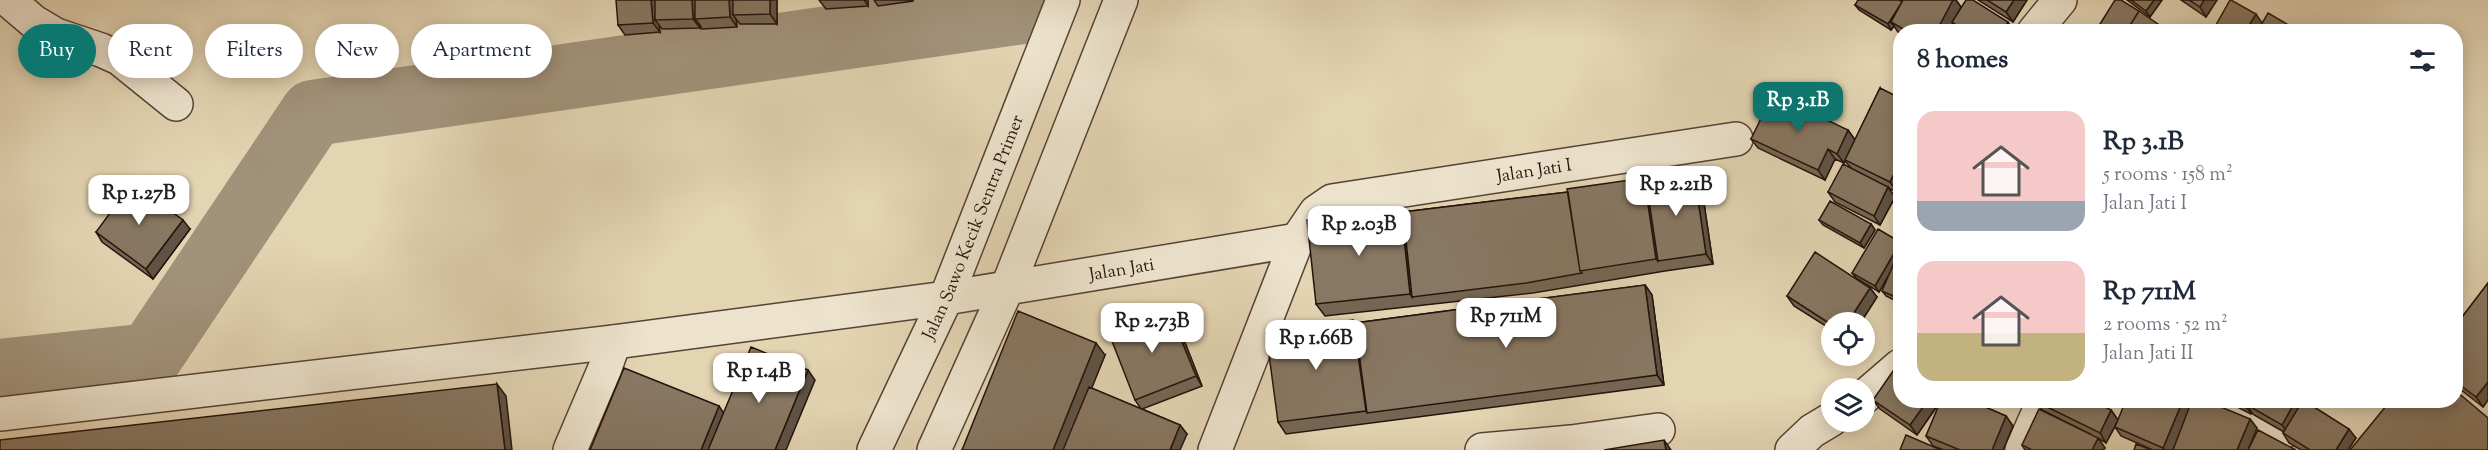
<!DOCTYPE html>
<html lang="en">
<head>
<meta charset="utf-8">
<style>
	:root { --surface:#fff; --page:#f2f2f3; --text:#1f2937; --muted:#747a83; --accent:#0f766e }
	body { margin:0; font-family:"Sorts Mill Goudy",serif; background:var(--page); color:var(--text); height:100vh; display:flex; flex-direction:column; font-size:22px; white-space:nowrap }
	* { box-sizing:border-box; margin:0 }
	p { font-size:20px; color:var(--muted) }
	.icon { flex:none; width:33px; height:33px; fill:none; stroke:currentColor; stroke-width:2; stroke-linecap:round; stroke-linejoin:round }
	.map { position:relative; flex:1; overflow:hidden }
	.sheet { position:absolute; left:1893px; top:24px; width:570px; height:384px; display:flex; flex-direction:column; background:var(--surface); border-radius:24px; box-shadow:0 3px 15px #0003 }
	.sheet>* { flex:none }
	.top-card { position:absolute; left:18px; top:24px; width:570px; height:54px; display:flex; gap:12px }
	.controls { position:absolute; left:1821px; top:312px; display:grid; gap:12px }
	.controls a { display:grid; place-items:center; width:54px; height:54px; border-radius:50%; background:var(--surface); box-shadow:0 3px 15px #0003; font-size:30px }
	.price { position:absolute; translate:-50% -51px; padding:0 14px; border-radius:12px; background:#fff; color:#222; font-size:20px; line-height:39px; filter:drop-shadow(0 2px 3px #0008) }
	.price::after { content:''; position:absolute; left:50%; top:36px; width:18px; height:14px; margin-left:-9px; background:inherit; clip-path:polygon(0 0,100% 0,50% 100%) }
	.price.current { background:var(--accent); color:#fff }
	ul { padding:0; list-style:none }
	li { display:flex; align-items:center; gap:18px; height:150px; padding:0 24px }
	li span { display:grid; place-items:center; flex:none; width:168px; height:120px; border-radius:18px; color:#555 }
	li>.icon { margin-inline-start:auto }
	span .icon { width:72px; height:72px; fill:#fffc; stroke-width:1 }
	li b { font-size:26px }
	h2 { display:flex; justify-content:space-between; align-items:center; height:72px; padding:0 24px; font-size:26px }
	.pill { padding:0 21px; border-radius:27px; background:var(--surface); box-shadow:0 3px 15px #0003; font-size:21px; line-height:54px }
	.pill.current { background:var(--accent); color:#fff }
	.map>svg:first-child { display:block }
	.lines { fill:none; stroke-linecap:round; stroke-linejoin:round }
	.river { stroke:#a2927a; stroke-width:66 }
	.street-casing { stroke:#544336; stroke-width:36 }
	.street { stroke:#ede3cd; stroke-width:33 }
	.wall { fill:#756654; stroke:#25130c; stroke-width:1.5 }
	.shaded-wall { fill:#5f5345; stroke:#25130c; stroke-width:1.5 }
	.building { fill:#887762; stroke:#25130c; stroke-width:1.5 }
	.labels { text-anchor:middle; stroke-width:5; stroke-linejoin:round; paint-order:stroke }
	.street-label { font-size:18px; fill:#25130c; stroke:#ede3cd }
</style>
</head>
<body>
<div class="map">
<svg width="2488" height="450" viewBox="0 0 2488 450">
	<rect width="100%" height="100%" fill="#e3d4b2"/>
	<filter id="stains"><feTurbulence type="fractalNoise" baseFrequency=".00333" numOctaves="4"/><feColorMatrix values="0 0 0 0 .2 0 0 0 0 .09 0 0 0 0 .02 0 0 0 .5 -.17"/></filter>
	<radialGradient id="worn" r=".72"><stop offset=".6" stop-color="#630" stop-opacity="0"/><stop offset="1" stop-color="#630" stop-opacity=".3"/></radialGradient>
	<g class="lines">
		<path class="river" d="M0,372L150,356L313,113L1023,11"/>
		<defs>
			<g id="street">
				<path d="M8,0L34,22L56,35L101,50L119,58L176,104"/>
				<path d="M2034,32L2060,0"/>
				<path d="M1864,397L1900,366"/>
				<path d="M2210,400L2283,432"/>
				<path id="s1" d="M0,414L614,342L946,298L1297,240"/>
				<path d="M570,450L605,368L614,342"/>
				<path id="s2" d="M874,450L946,298L1063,0"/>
				<path d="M934,450L1008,286L1121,0"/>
				<path id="s3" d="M1215,450L1297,240L1316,212L1332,201L1736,139"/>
				<path d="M1482,450L1571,442L1658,430"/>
				<path d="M1792,450L1812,431L1832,419"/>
				<path d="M2022,450L2044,400"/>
			</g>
		</defs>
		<use href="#street" class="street-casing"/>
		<use href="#street" class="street"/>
	</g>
	<path class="wall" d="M777,0V24H740L736,19L737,27L702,29L700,25V28L662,29L659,25L660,32L625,35L618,25Z
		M819,0H868V6L826,9Z
		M874,0H913V1L878,6Z
		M1900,0H1956L1961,7L1957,14L2008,22L2011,28L2009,32H1961L1956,28L1952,23L1950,28L1955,32H1900V33L1898,32L1894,26L1891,30L1859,10L1855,5L1902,2Z
		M1978,0H2027L2013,22Z
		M2127,0H2162L2150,17Z
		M2181,0H2217L2206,17Z
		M1880,88L1897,192L1888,188L1895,197L1880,225L1835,202L1828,192L1851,168L1845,161L1844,163L1835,159L1825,180L1758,148L1751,139L1848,130L1855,140Z
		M1694,173L1701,183L1713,264L1665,271L1533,293L1325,316L1316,304L1403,212L1568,192Z
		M1819,220L1871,224L1875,230L1864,248L1823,225Z
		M190,229L153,279L102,242L96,232Z
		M1900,242V303L1886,296L1882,291L1891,271L1879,292L1856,278L1852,273Z
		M2488,283V400L2483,407L2456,386V325Z
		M1645,285L1652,295L1664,385L1286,434L1278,422L1355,323Z
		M1870,288L1877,297L1861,322H1832V330L1794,306L1787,296Z
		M1168,308L1175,317L1202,386L1142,409L1180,425L1187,434L962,450L1105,355L1091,388L1141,409L1135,400Z
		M1873,400H1969L2006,416L2013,426L2003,450H1944L1933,446L1926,436L1941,401L1917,435L1880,409Z
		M2036,400L2111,410L2118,420L2250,419L2257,428L2249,448L2296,450H2153L2121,436L2115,427L2116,425L2106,443L2098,438L2105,448L2103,450H2025L2022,445L2090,434L2042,410Z
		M2218,400H2308L2307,403L2356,438L2348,450H2301L2289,443L2283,433L2284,432L2254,415L2252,413L2251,414L2235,406L2234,404L2232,407Z"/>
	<path class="shaded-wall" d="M651,0H657L655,20L659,25L660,32L653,23Z
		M692,0H699L695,19L700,25V28L693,19Z
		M729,0H735L733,15L736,19L737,27L730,17Z
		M770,0H777V24L770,14Z
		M864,0H868V6Z
		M1951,0H1956L1961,7L1948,32H1936Z
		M2014,0H2027L2013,22L2006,12Z
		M2154,0H2162L2150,17L2146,11Z
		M2204,0H2217L2206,17L2200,7Z
		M1902,2L1905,7L1891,22L1894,26L1891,30L1888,24Z
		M2256,14L2262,23L2258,32H2245Z
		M2008,22L2011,28L2009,32H2002Z
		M1848,130L1855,140L1844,163L1837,154Z
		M1828,149L1835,159L1825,180L1818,170Z
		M1900,161V185L1897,192L1890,182Z
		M1694,173L1701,183L1713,264L1706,254Z
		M1644,178L1653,190L1658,261L1656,259Z
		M1888,187L1895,197L1880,225L1874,216Z
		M1401,210L1410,222L1412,297L1410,294Z
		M183,220L190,229L153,279L146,269Z
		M1871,224L1875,230L1864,248L1860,243Z
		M1900,243V255L1879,292L1875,286Z
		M1645,285L1652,295L1664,385L1657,375Z
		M1870,288L1877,297L1861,322H1848Z
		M1168,308L1175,317L1202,386L1196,376Z
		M1353,320L1362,333L1367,413L1366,411Z
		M1096,343L1105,355L1067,450H1053Z
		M808,370L815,380L786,450H775Z
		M2488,382V400L2483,407L2476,397Z
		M497,384L506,396L512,450H505Z
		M1928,400H1941L1917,435L1910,425Z
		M2183,400H2194L2173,450H2165L2163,448Z
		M2228,400H2235L2231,401L2234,404L2232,407Z
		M2296,400H2308L2289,435L2282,425Z
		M719,406L727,418L714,450H701Z
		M2249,407L2252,413L2251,414L2248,409Z
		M2111,410L2118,420L2106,443L2100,433Z
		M2006,416L2013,426L2003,450H1992Z
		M2250,419L2257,428L2248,450H2237Z
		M1180,425L1187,434L1180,450H1170Z
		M2349,429L2356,438L2348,450H2336Z
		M2098,438L2105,448L2103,450H2092Z
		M1664,440L1671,450H1666Z"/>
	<path class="building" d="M616,0H651L653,23L618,25Z
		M655,0H692L693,19L655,20Z
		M695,0H729L730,17L695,19Z
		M733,0H770V14L733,15Z
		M1858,0H1899L1902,2L1888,24L1855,5Z
		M1903,0H1953L1936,32H1908L1891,22Z
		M1966,0H1973L2008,22L2002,32H1966L1952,22Z
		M1987,0H2014L2006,12Z
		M2115,0H2121L2139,11L2126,32H2095Z
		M2131,0H2154L2146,11Z
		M2189,0H2204L2200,7Z
		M2230,0H2231L2256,14L2245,32H2212Z
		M2139,11L2168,31V32H2126Z
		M2268,13L2297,30L2296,32H2257Z
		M1949,28L1955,32H1947Z
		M1880,88L1900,98V161L1890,182L1845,160Z
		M1773,94L1848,130L1837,154L1828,149L1818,170L1751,139Z
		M1843,164L1888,187L1874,216L1828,192Z
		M1694,173L1706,254L1658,261L1646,180Z
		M1644,178L1656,259L1580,271L1567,189Z
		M132,183L183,220L146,269L96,232Z
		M1568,192L1580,271L1582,273L1526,283L1412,297L1403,212Z
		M1830,201L1871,224L1860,243L1819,220Z
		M1401,210L1410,294L1316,304L1307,220Z
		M1900,211V222L1895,217Z
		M1878,229L1900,242V243L1875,286L1852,273Z
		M1900,249V299L1882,291Z
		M1815,252L1870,288L1848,322H1832V325L1787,296Z
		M2488,283V382L2476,397L2456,382V325Z
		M1645,285L1657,375L1367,413L1355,323Z
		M1168,308L1196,376L1135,400L1108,331Z
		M1018,311L1096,343L1053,450H962Z
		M1353,320L1366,411L1278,422L1266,332Z
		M751,347L808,370L775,450H708Z
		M1900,361V400H1928L1910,425L1873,400Z
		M624,368L719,406L701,450H590Z
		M497,384L505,450H0V440Z
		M1089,387L1180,425L1170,450H1063Z
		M2456,391L2488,418V450H2350L2391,400H2456Z
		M1941,400H1969L2006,416L1992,450H1960L1926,436Z
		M2092,400L2111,410L2100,433L2035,401Z
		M2126,400H2183L2163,448L2115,427Z
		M2192,400H2204L2250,419L2237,450H2173Z
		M2250,400H2296L2282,425L2247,405Z
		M2250,400L2247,405L2249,407L2248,409L2231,401Z
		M2303,400L2349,429L2336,450H2310L2283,433Z
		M2039,409L2098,438L2092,450H2032L2022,445Z
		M2258,430L2296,450H2248Z
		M1906,435L1941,450H1900Z
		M1664,440L1666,450H1604Z
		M2136,444L2151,450H2134Z"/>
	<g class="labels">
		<g class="street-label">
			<text dy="6" stroke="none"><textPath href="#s3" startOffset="483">Jalan Jati I</textPath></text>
			<text dy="6" stroke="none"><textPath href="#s2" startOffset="244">Jalan Sawo Kecik Sentra Primer</textPath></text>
			<text dy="6" stroke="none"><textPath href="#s1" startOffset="1131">Jalan Jati</textPath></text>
		</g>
	</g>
	<rect width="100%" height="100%" filter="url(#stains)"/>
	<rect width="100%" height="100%" fill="url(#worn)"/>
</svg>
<div class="controls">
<a><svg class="icon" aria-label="locate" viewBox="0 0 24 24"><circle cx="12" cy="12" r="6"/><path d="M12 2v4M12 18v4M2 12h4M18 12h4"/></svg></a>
<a><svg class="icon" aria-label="layers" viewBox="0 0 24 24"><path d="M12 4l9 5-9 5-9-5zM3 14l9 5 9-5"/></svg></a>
</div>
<b class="price current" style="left:1798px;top:133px">Rp 3.1B</b>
<b class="price" style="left:1676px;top:217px">Rp 2.21B</b>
<b class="price" style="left:139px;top:226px">Rp 1.27B</b>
<b class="price" style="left:1359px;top:257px">Rp 2.03B</b>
<b class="price" style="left:1506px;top:349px">Rp 711M</b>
<b class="price" style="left:1152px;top:354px">Rp 2.73B</b>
<b class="price" style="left:1316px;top:371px">Rp 1.66B</b>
<b class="price" style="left:759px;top:404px">Rp 1.4B</b>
<div class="top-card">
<a class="pill current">Buy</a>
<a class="pill">Rent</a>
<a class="pill">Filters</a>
<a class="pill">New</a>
<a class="pill">Apartment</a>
</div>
<section class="sheet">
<h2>8 homes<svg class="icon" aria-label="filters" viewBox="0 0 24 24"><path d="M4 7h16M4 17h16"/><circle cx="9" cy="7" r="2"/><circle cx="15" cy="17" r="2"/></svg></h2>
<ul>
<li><span style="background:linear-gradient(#f6c9c9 75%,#9aa5b1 0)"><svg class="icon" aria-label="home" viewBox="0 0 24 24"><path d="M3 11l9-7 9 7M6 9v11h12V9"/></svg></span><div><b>Rp 3.1B</b><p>5 rooms · 158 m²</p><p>Jalan Jati I</p></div></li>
<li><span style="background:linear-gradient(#f6c9c9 60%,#c2b280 0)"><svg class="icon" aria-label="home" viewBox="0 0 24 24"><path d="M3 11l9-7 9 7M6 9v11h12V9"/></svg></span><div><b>Rp 711M</b><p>2 rooms · 52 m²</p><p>Jalan Jati II</p></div></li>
</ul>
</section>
</div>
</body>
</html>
